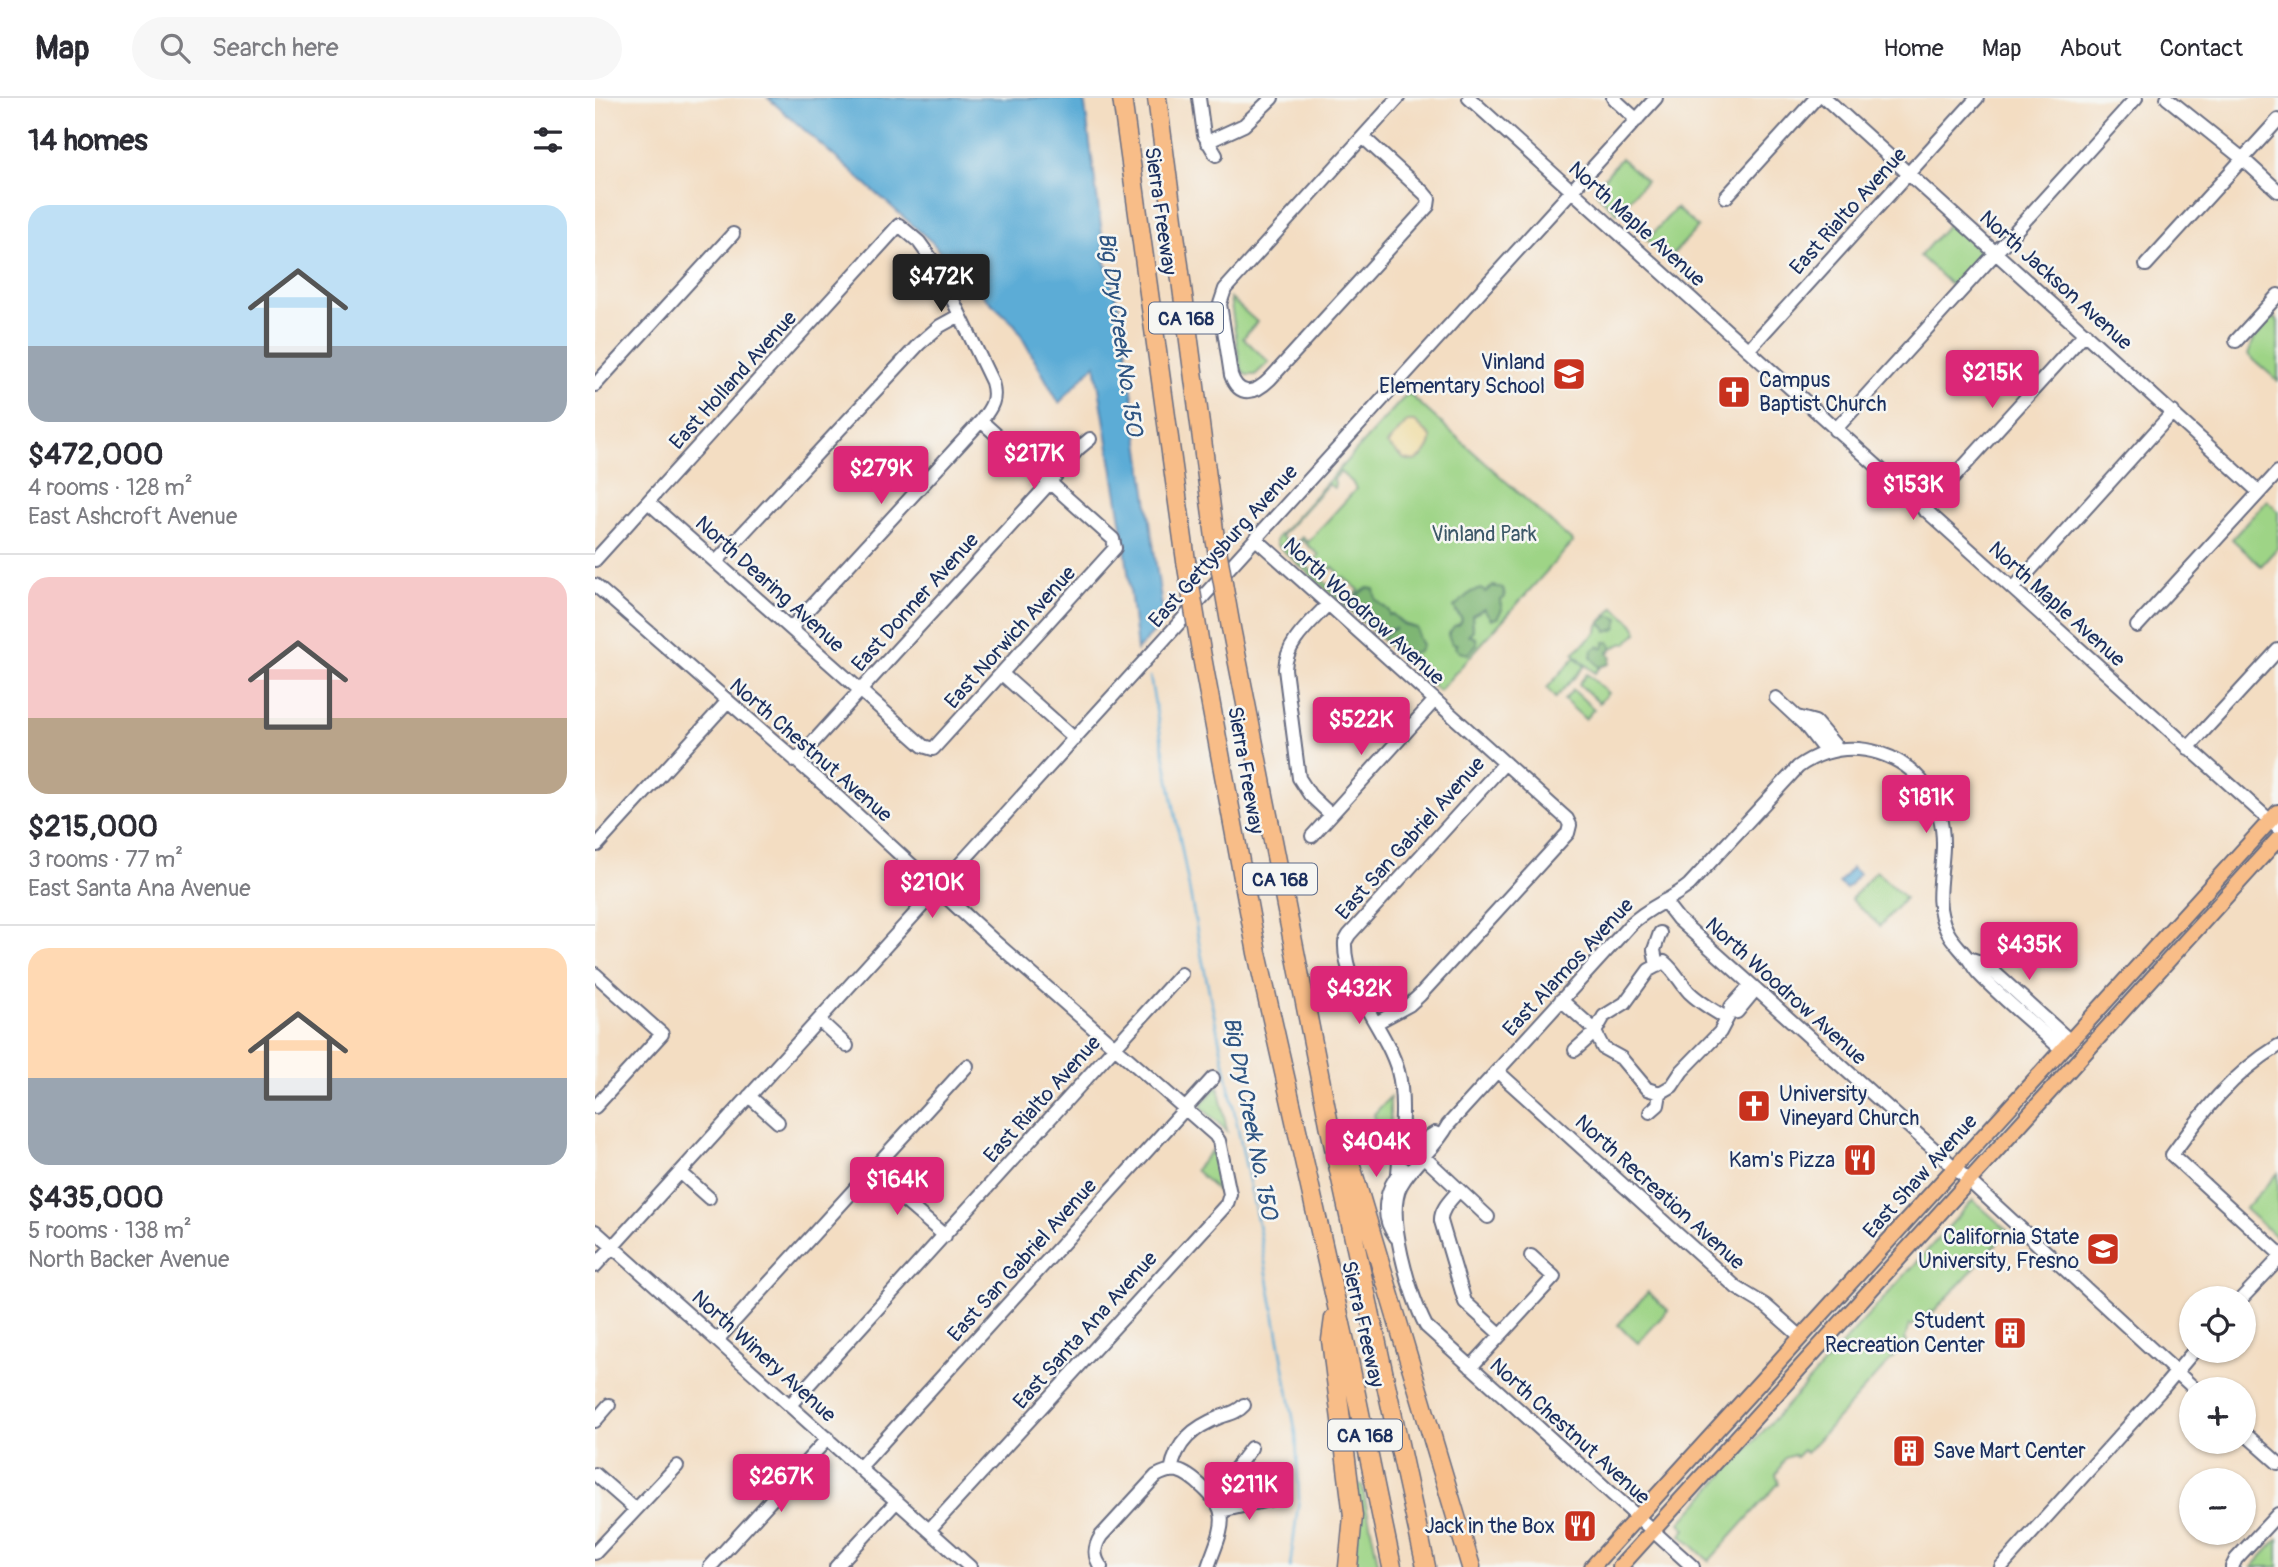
<!DOCTYPE html>
<html lang="en">
<head>
<meta charset="utf-8">
<style>
	:root { --surface:#fff; --page:#f7f7f7; --text:#2b2b33; --muted:#7c7c81; --line:#e1e1e2; --accent:#db2777 }
	body { margin:0; font-family:Pangolin,sans-serif; background:var(--page); color:var(--text); height:100vh; display:flex; flex-direction:column; font-size:26px; white-space:nowrap }
	* { box-sizing:border-box; margin:0 }
	p { font-size:23px; color:var(--muted) }
	.icon { flex:none; width:38px; height:38px; fill:none; stroke:currentColor; stroke-width:2; stroke-linecap:round; stroke-linejoin:round }
	.map { position:relative; flex:1; overflow:hidden }
	.sheet { display:flex; flex-direction:column; background:var(--surface); width:595px }
	.sheet>* { flex:none }
	.fabs { position:absolute; left:1584px; top:1188px; display:grid; gap:14px }
	.fabs a { display:grid; place-items:center; width:77px; height:77px; border-radius:50%; background:var(--surface); box-shadow:0 2px 5px #0004; font-size:35px }
	.price { position:absolute; translate:-50% -60px; padding:0 16px; border-radius:7px; background:var(--accent); color:#fff; font-size:23px; line-height:46px; filter:drop-shadow(0 2px 4px #0008) }
	.price::after { content:''; position:absolute; left:50%; top:42px; width:21px; height:16px; margin-left:-10px; background:inherit; clip-path:polygon(0 0,100% 0,50% 100%) }
	.price.on { background:#222; color:#fff }
	ul { padding:0; list-style:none }
	li { display:grid; align-content:center; gap:14px; height:371px; padding:0 28px }
	li+li { border-top:2px solid var(--line) }
	li span { display:grid; place-items:center; height:217px; border-radius:21px; color:#555 }
	li>.icon { margin-inline-start:auto }
	span .icon { width:126px; height:126px; fill:#fffc; stroke-width:1 }
	li b { font-size:30px }
	h2 { display:flex; justify-content:space-between; align-items:center; height:84px; padding:0 28px; font-size:30px }
	header { display:flex; align-items:center; gap:42px; box-sizing:border-box; height:98px; padding:0 35px; background:var(--surface); border-bottom:2px solid var(--line) }
	header strong { font-size:33px }
	nav { display:flex; gap:38px; margin-inline-start:auto; font-size:24px }
	.search { width:490px; height:63px; background:var(--page); display:flex; align-items:center; gap:18px; box-sizing:border-box; padding:0 24px; border-radius:38px; color:var(--muted); font-size:26px }
	main { display:flex; flex:1; min-height:0 }
	.map>svg:first-child { display:block }
	.green { fill:#9ed486; stroke:#5c8272; stroke-width:2; fill-rule:evenodd }
	.forest { fill:#7eb673; stroke:#4c7268; stroke-width:2 }
	.sand { fill:#eeda9e; stroke:#84847e; stroke-width:2 }
	.water { fill:#5cacd6; stroke:#3c6e9a; stroke-width:2 }
	.lines { fill:none; stroke-linecap:round; stroke-linejoin:round }
	.stream { stroke:#5cacd6; stroke-width:2.5 }
	.minor-casing { stroke:#676c81; stroke-width:16 }
	.major-casing { stroke:#676c81; stroke-width:18 }
	.highway-casing { stroke:#676c81; stroke-width:21 }
	.minor { stroke:#fff; stroke-width:12 }
	.major { stroke:#f8bd88; stroke-width:14 }
	.highway { stroke:#f8bd88; stroke-width:18 }
	.highway-bridge-casing { stroke:#676c81; stroke-width:21; stroke-linecap:butt }
	.highway-bridge { stroke:#f8bd88; stroke-width:18 }
	.labels { text-anchor:middle; stroke-width:5; stroke-linejoin:round; paint-order:stroke }
	.shield { fill:#f6f6f2; stroke:#5d6b8a; stroke-width:2 }
	.shield-label { font-size:19px; font-weight:bold; fill:#1b2f5e }
	.street-label { font-size:21px; fill:#1b2f5e; stroke:#f6f6f2 }
	.poi-label { font-size:21px; fill:#1b2f5e; stroke:#f6f6f2; text-anchor:end }
	.park-label { font-size:21px; fill:#3c5868; stroke:#f6f6f2 }
	.water-label { font-size:23px; font-style:italic; fill:#2e5482; stroke:#f6f6f2 }
</style>
</head>
<body>
<header>
<strong>Map</strong>
<div class="search"><svg class="icon" aria-label="search" viewBox="0 0 24 24"><circle cx="10" cy="10" r="6"/><path d="M15 15l6 6"/></svg>Search here</div>
<nav><a>Home</a><a>Map</a><a>About</a><a>Contact</a></nav>
</header>
<main>
<section class="sheet">
<h2>14 homes<svg class="icon" aria-label="filters" viewBox="0 0 24 24"><path d="M4 7h16M4 17h16"/><circle cx="9" cy="7" r="2"/><circle cx="15" cy="17" r="2"/></svg></h2>
<ul>
<li><span style="background:linear-gradient(#bfe0f5 65%,#9aa5b1 0)"><svg class="icon" aria-label="home" viewBox="0 0 24 24"><path d="M3 11l9-7 9 7M6 9v11h12V9"/></svg></span><div><b>$472,000</b><p>4 rooms · 128 m²</p><p>East Ashcroft Avenue</p></div></li>
<li><span style="background:linear-gradient(#f6c9c9 65%,#b9a48a 0)"><svg class="icon" aria-label="home" viewBox="0 0 24 24"><path d="M3 11l9-7 9 7M6 9v11h12V9"/></svg></span><div><b>$215,000</b><p>3 rooms · 77 m²</p><p>East Santa Ana Avenue</p></div></li>
<li><span style="background:linear-gradient(#ffd9b3 60%,#9aa5b1 0)"><svg class="icon" aria-label="home" viewBox="0 0 24 24"><path d="M3 11l9-7 9 7M6 9v11h12V9"/></svg></span><div><b>$435,000</b><p>5 rooms · 138 m²</p><p>North Backer Avenue</p></div></li>
</ul>
</section>
<div class="map">
<svg width="1683" height="1469" viewBox="0 0 1683 1469">
	<rect width="100%" height="100%" fill="#f6f6f2"/>
	<filter id="ink" filterUnits="userSpaceOnUse"><feTurbulence type="fractalNoise" baseFrequency=".0143" numOctaves="2"/><feDisplacementMap in="SourceGraphic" scale="14" xChannelSelector="R" yChannelSelector="G"/><feConvolveMatrix kernelMatrix="1 2 1 2 8 2 1 2 1" color-interpolation-filters="sRGB"/></filter>
	<filter id="wash" filterUnits="userSpaceOnUse"><feTurbulence type="fractalNoise" baseFrequency=".00686" numOctaves="4" result="noise"/><feDisplacementMap in="SourceGraphic" scale="28" xChannelSelector="R" yChannelSelector="G"/><feGaussianBlur stdDeviation="1.57" result="paint"/><feColorMatrix in="noise" values="0 0 0 0 0 0 0 0 0 0 0 0 0 0 0 0 0 1.4 0 .05"/><feComposite in="paint" operator="in"/></filter>
	<g filter="url(#wash)">
		<rect width="100%" height="100%" fill="#f3ddc2"/>
		<path class="green" d="M1026,60L1051,83L1022,115L1003,97L1000,91Z
			M1081,110L1103,129L1073,162L1052,142Z
			M1354,125L1386,154L1356,187L1325,158Z
			M635,200L662,224L648,240L674,264L660,277H652L646,271Z
			M1678,219L1683,223V283L1653,257L1659,241Z
			M813,295L978,444L844,593L681,446V441ZM745,374L757,384L761,391L713,444L707,439L701,446L707,442L724,457L719,462L733,474L738,469L744,475L740,481L745,482L748,479L764,492L753,506L750,507L743,500L744,497L688,447L691,443L686,438L733,386L739,390L740,387L739,381ZM773,490L781,502L794,513L793,518L797,516L809,526L789,541L791,536L802,530L800,529L786,535C775,518 767,523 753,510V507L765,495ZM905,503L877,517L878,532L863,545L867,521L861,514Z
			M1672,402L1683,413V449L1666,468L1637,441Z
			M1019,509L1038,526L1043,534L1032,545C1020,546 1015,553 1007,562L1009,565L1000,575L978,555L1002,534L1003,527Z
			M980,559L990,568L960,600L952,590Z
			M992,576L1013,595L1004,605L984,586Z
			M978,592L999,611L990,621L969,602Z
			M1281,773L1310,800L1285,828L1256,801Z
			M623,987L632,1033L608,1011L606,1007Z
			M795,999V1060L792,1072L779,1016Z
			M616,1053L618,1056L626,1096L600,1072Z
			M1683,1075V1141L1650,1111Z
			M1378,1102L1413,1133L1338,1215L1335,1213L1325,1224L1316,1228L1314,1227L1310,1241L1312,1244L1211,1355L1208,1352L1201,1359L1199,1357L1190,1360L1181,1377L1184,1385L1114,1463L1086,1437L1091,1431L1085,1425Z
			M1053,1194L1073,1212L1043,1245L1023,1227Z
			M761,1387H767L784,1469H761Z
			M1683,1441V1469H1657Z"/>
		<path class="forest" d="M898,488L908,490L910,499L905,503L907,512L902,520L896,521L889,511L877,517L878,532L873,537L881,540L882,546L873,556L864,554L860,549L862,546H857L853,537L859,528L865,526L867,521L859,509L876,494L886,491L890,494Z
			M773,490L779,491L781,502L794,513V517L797,516L808,526L822,530L823,539L827,547L823,554L813,556L808,550L800,552L788,542L791,536L801,530L783,535L779,525L776,527L770,526L753,510L765,495Z
			M1013,518H1018L1024,521L1021,531L1012,534L1010,529L1005,525Z
			M1010,544H1014L1018,550L1013,554L1016,559L1014,566L1004,569L996,559L997,552L1003,548L1008,550Z"/>
		<path class="sand" d="M812,324H820L836,339C837,349 828,360 819,363L809,361L792,346Z"/>
		<path class="water" d="M173,0H489L511,166L527,220L569,524L542,552L529,440L500,266L464,305L420,227L352,164L338,145Z
			M1257,770L1264,776L1251,791L1244,785Z"/>
		<g class="lines">
			<path class="stream" d="M555,579L606,855L664,1131L701,1336L704,1400L695,1469"/>
		</g>
	</g>
	<g filter="url(#ink)">
		<g class="lines">
			<defs>
				<path id="minor" d="M604,0L609,37L621,57
					M874,0L1683,730
					M1018,0L1042,22
					M1230,0L1664,394
					M1572,0L1648,61L1683,93
					M768,39L829,95L834,101L833,108L675,281C660,296 644,300 636,277L625,206L630,191L803,0
					M612,44L649,27L677,0
					M1131,99L1221,0
					M1551,167L1683,22
					M1641,243L1683,197
					M1153,252L1382,0
					M0,287L138,136
					M1240,332L1541,0
					M53,404L328,648L338,651L520,450L518,441L386,323
					M1329,412L1490,235
					M661,441L972,721L975,727L973,735L825,897L814,907L781,925
					M0,462L304,127L324,144L342,169L397,284C402,301 397,309 386,323L196,530
					M121,464L324,246L345,228L365,217
					M0,487L235,692L399,843L620,1037L624,1043L635,1096L632,1106L334,1432
					M1418,491L1578,314
					M733,506C716,525 691,544 690,571L704,680L715,697L736,717
					M1542,528L1683,374
					M407,576L480,641
					M1181,600L1210,627L1231,654
					M1202,619L1220,624L1243,651
					M1593,650L1683,552
					M201,663L450,390L483,351L495,341
					M717,738L840,602
					M2,747L132,604
					M1069,803L1083,821L1360,1070L1601,1292
					M1373,860L1389,865L1475,943
					M1062,868L1059,852L1065,835
					M0,876L67,936L0,1009
					M1156,887L1136,909L1135,915L1142,914L1161,891
					M966,902L1001,933
					M1131,920C1118,912 1105,905 1094,894C1085,884 1080,873 1069,864L1054,872L1030,905L1009,918L1000,934L1008,950L1026,960L1052,991L1065,995L1077,988L1087,973L1125,934L1135,915
					M224,922L252,948
					M1683,948C1636,977 1608,1014 1577,1057L1683,1154
					M980,952L1000,934
					M902,973L1142,1190L1170,1207L1205,1238
					M154,998L183,1024
					M1055,1014L1063,1007L1065,995
					M809,1028L811,1039L817,1044L827,1043L840,1035
					M829,1059L893,1119
					M85,1074L114,1100
					M276,1074L350,1138
					M803,1076C805,1046 811,1002 803,973C791,930 748,889 750,844L754,837L910,665
					M864,1092C857,1101 845,1111 846,1123L870,1204L905,1236
					M0,1133L375,1469
					M801,1139C784,1118 790,1090 808,1070
					M0,1168L1061,0
					M1647,1200L1683,1162
					M122,1242L372,968
					M876,1269L959,1179L936,1158
					M195,1307L586,876
					M0,1323L14,1307
					M1648,1334L1683,1365
					M265,1369L618,980
					M576,1373C581,1344 599,1329 625,1319C634,1316 643,1314 649,1307
					M0,1376L40,1411
					M618,1400L656,1350
					M626,1413L674,1402
					M0,1455L82,1368
					M115,1469L233,1340
					M241,1469L302,1403
					M506,1469C498,1458 499,1449 506,1438L561,1378C568,1374 575,1371 583,1373C596,1376 624,1402 626,1415C630,1431 618,1453 613,1469
					M1098,1469L831,1228C815,1198 790,1117 806,1087C819,1064 841,1050 853,1027L1035,827C1054,808 1075,803 1094,787L1203,669C1227,652 1254,646 1284,655C1326,668 1349,705 1348,749C1347,779 1338,805 1352,833C1357,843 1365,850 1372,859C1376,864 1379,871 1384,876C1410,903 1440,927 1467,952
					M1406,1469L1567,1291L1599,1253
					M1637,1469L1641,1461L1683,1416"/>
				<path id="major" d="M997,1469L1683,714
					M1025,1469L1683,741"/>
				<path id="highway" d="M527,0L591,463
					M562,0L620,440
					M636,530L735,1031L831,1469
					M607,559L662,855L751,1248L797,1469
					M744,1042L751,1051L876,1469
					M739,1220L736,1242L758,1418L753,1469"/>
			</defs>
			<use href="#minor" class="minor-casing"/>
			<use href="#major" class="major-casing"/>
			<use href="#highway" class="highway-casing"/>
			<use href="#minor" class="minor"/>
			<use href="#major" class="major"/>
			<use href="#highway" class="highway"/>
			<defs>
				<path id="highway-bridge" d="M620,440L636,530
					M591,463L607,559"/>
			</defs>
			<use href="#highway-bridge" class="highway-bridge-casing"/>
			<use href="#highway-bridge" class="highway-bridge"/>
		</g>
	</g>
	<defs>
		<symbol id="school-square" viewBox="-11 -11 22 22"><rect x="-9" y="-9" width="18" height="18" rx="4" fill="#c8321e" stroke="#f6f6f2"/><path d="M0-5L7-2L0 1L-7-2ZM-4 1L0 2.5L4 1V4Q0 6-4 4Z" fill="#fff"/></symbol>
		<symbol id="church-square" viewBox="-11 -11 22 22"><rect x="-9" y="-9" width="18" height="18" rx="4" fill="#c8321e" stroke="#f6f6f2"/><path d="M-1.2-6h2.4v3.5h3.3v2.4h-3.3V6h-2.4V-.1h-3.3v-2.4h3.3Z" fill="#fff"/></symbol>
		<symbol id="restaurant-square" viewBox="-11 -11 22 22"><rect x="-9" y="-9" width="18" height="18" rx="4" fill="#c8321e" stroke="#f6f6f2"/><path d="M-5-6h1v4h1v-4h1v4h1v-4h1v5L-1.5 .5V6h-2V.5L-5-1ZM5-6V6H3V1.5H1.5Q1.5-4 5-6Z" fill="#fff"/></symbol>
		<symbol id="university-square" viewBox="-11 -11 22 22"><rect x="-9" y="-9" width="18" height="18" rx="4" fill="#c8321e" stroke="#f6f6f2"/><path d="M0-5L7-2L0 1L-7-2ZM-4 1L0 2.5L4 1V4Q0 6-4 4Z" fill="#fff"/></symbol>
		<symbol id="building-square" viewBox="-11 -11 22 22"><rect x="-9" y="-9" width="18" height="18" rx="4" fill="#c8321e" stroke="#f6f6f2"/><path d="M-4-6H4V6H1V3H-1V6H-4ZM-2.5-4.3h1.7v1.8h-1.7ZM.8-4.3h1.7v1.8H.8ZM-2.5-1h1.7V.8h-1.7ZM.8-1h1.7V.8H.8Z" fill="#fff"/></symbol>
	</defs>
	<g fill-rule="evenodd">
		<use href="#school-square" x="955" y="257" width="38" height="38"/>
		<use href="#church-square" x="1120" y="275" width="38" height="38"/>
		<use href="#church-square" x="1140" y="989" width="38" height="38"/>
		<use href="#restaurant-square" x="1246" y="1043" width="38" height="38"/>
		<use href="#university-square" x="1489" y="1132" width="38" height="38"/>
		<use href="#building-square" x="1396" y="1216" width="38" height="38"/>
		<use href="#building-square" x="1295" y="1334" width="38" height="38"/>
		<use href="#restaurant-square" x="966" y="1409" width="38" height="38"/>
	</g>
	<g class="labels">
		<g class="shield">
			<rect x="554" y="204.5" width="74" height="31" rx="5"/>
			<rect x="648" y="765.5" width="74" height="31" rx="5"/>
			<rect x="733" y="1321.5" width="74" height="31" rx="5"/>
		</g>
		<g class="shield-label">
			<text x="591" y="227">CA 168</text>
			<text x="685" y="788">CA 168</text>
			<text x="770" y="1344">CA 168</text>
		</g>
		<g class="street-label">
			<text transform="translate(566 113) rotate(82)" y="7">Sierra Freeway</text>
			<text transform="translate(1253 113) rotate(-48)" y="7">East Rialto Avenue</text>
			<text transform="translate(1042 126) rotate(42)" y="7">North Maple Avenue</text>
			<text transform="translate(1461 182) rotate(42)" y="7">North Jackson Avenue</text>
			<text transform="translate(138 282) rotate(-48)" y="7">East Holland Avenue</text>
			<text transform="translate(628 448) rotate(-48)" y="7">East Gettysburg Avenue</text>
			<text transform="translate(175 486) rotate(42)" y="7">North Dearing Avenue</text>
			<text transform="translate(320 504) rotate(-48)" y="7">East Donner Avenue</text>
			<text transform="translate(1462 506) rotate(42)" y="7">North Maple Avenue</text>
			<text transform="translate(769 513) rotate(42)" y="7">North Woodrow Avenue</text>
			<text transform="translate(415 539) rotate(-48)" y="7">East Norwich Avenue</text>
			<text transform="translate(216 652) rotate(41)" y="7">North Chestnut Avenue</text>
			<text transform="translate(651 672) rotate(80)" y="7">Sierra Freeway</text>
			<text transform="translate(815 740) rotate(-48)" y="7">East San Gabriel Avenue</text>
			<text transform="translate(973 869) rotate(-47)" y="7">East Alamos Avenue</text>
			<text transform="translate(1191 893) rotate(42)" y="7">North Woodrow Avenue</text>
			<text transform="translate(447 1001) rotate(-48)" y="7">East Rialto Avenue</text>
			<text transform="translate(1325 1078) rotate(-48)" y="7">East Shaw Avenue</text>
			<text transform="translate(1065 1094) rotate(42)" y="7">North Recreation Avenue</text>
			<text transform="translate(427 1162) rotate(-48)" y="7">East San Gabriel Avenue</text>
			<text transform="translate(768 1226) rotate(77)" y="7">Sierra Freeway</text>
			<text transform="translate(490 1232) rotate(-48)" y="7">East Santa Ana Avenue</text>
			<text transform="translate(169 1258) rotate(42)" y="7">North Winery Avenue</text>
			<text transform="translate(975 1333) rotate(42)" y="7">North Chestnut Avenue</text>
		</g>
		<g class="poi-label">
			<text x="950" y="271">Vinland<tspan x="950" dy="24">Elementary School</tspan></text>
			<text x="1164" y="289" text-anchor="start">Campus<tspan x="1164" dy="24">Baptist Church</tspan></text>
			<text x="1184" y="1003" text-anchor="start">University<tspan x="1184" dy="24">Vineyard Church</tspan></text>
			<text x="1240" y="1069">Kam's Pizza</text>
			<text x="1484" y="1146">California State<tspan x="1484" dy="24">University, Fresno</tspan></text>
			<text x="1390" y="1230">Student<tspan x="1390" dy="24">Recreation Center</tspan></text>
			<text x="1338" y="1360" text-anchor="start">Save Mart Center</text>
			<text x="960" y="1435">Jack in the Box</text>
		</g>
		<g class="park-label">
			<text x="889" y="443">Vinland Park</text>
		</g>
		<g class="water-label">
			<text transform="translate(526 236) rotate(82)" y="8">Big Dry Creek No. 150</text>
			<text transform="translate(656 1020) rotate(79)" y="8">Big Dry Creek No. 150</text>
		</g>
	</g>
</svg>
<div class="fabs">
<a><svg class="icon" aria-label="locate" viewBox="0 0 24 24"><circle cx="12" cy="12" r="6"/><path d="M12 2v4M12 18v4M2 12h4M18 12h4"/></svg></a>
<a>+</a>
<a>−</a>
</div>
<b class="price on" style="left:346px;top:216px">$472K</b>
<b class="price" style="left:1397px;top:312px">$215K</b>
<b class="price" style="left:439px;top:393px">$217K</b>
<b class="price" style="left:286px;top:408px">$279K</b>
<b class="price" style="left:1318px;top:424px">$153K</b>
<b class="price" style="left:766px;top:659px">$522K</b>
<b class="price" style="left:1331px;top:737px">$181K</b>
<b class="price" style="left:337px;top:822px">$210K</b>
<b class="price" style="left:1434px;top:884px">$435K</b>
<b class="price" style="left:764px;top:928px">$432K</b>
<b class="price" style="left:781px;top:1081px">$404K</b>
<b class="price" style="left:302px;top:1119px">$164K</b>
<b class="price" style="left:186px;top:1416px">$267K</b>
<b class="price" style="left:654px;top:1424px">$211K</b>
</div>
</main>
</body>
</html>
